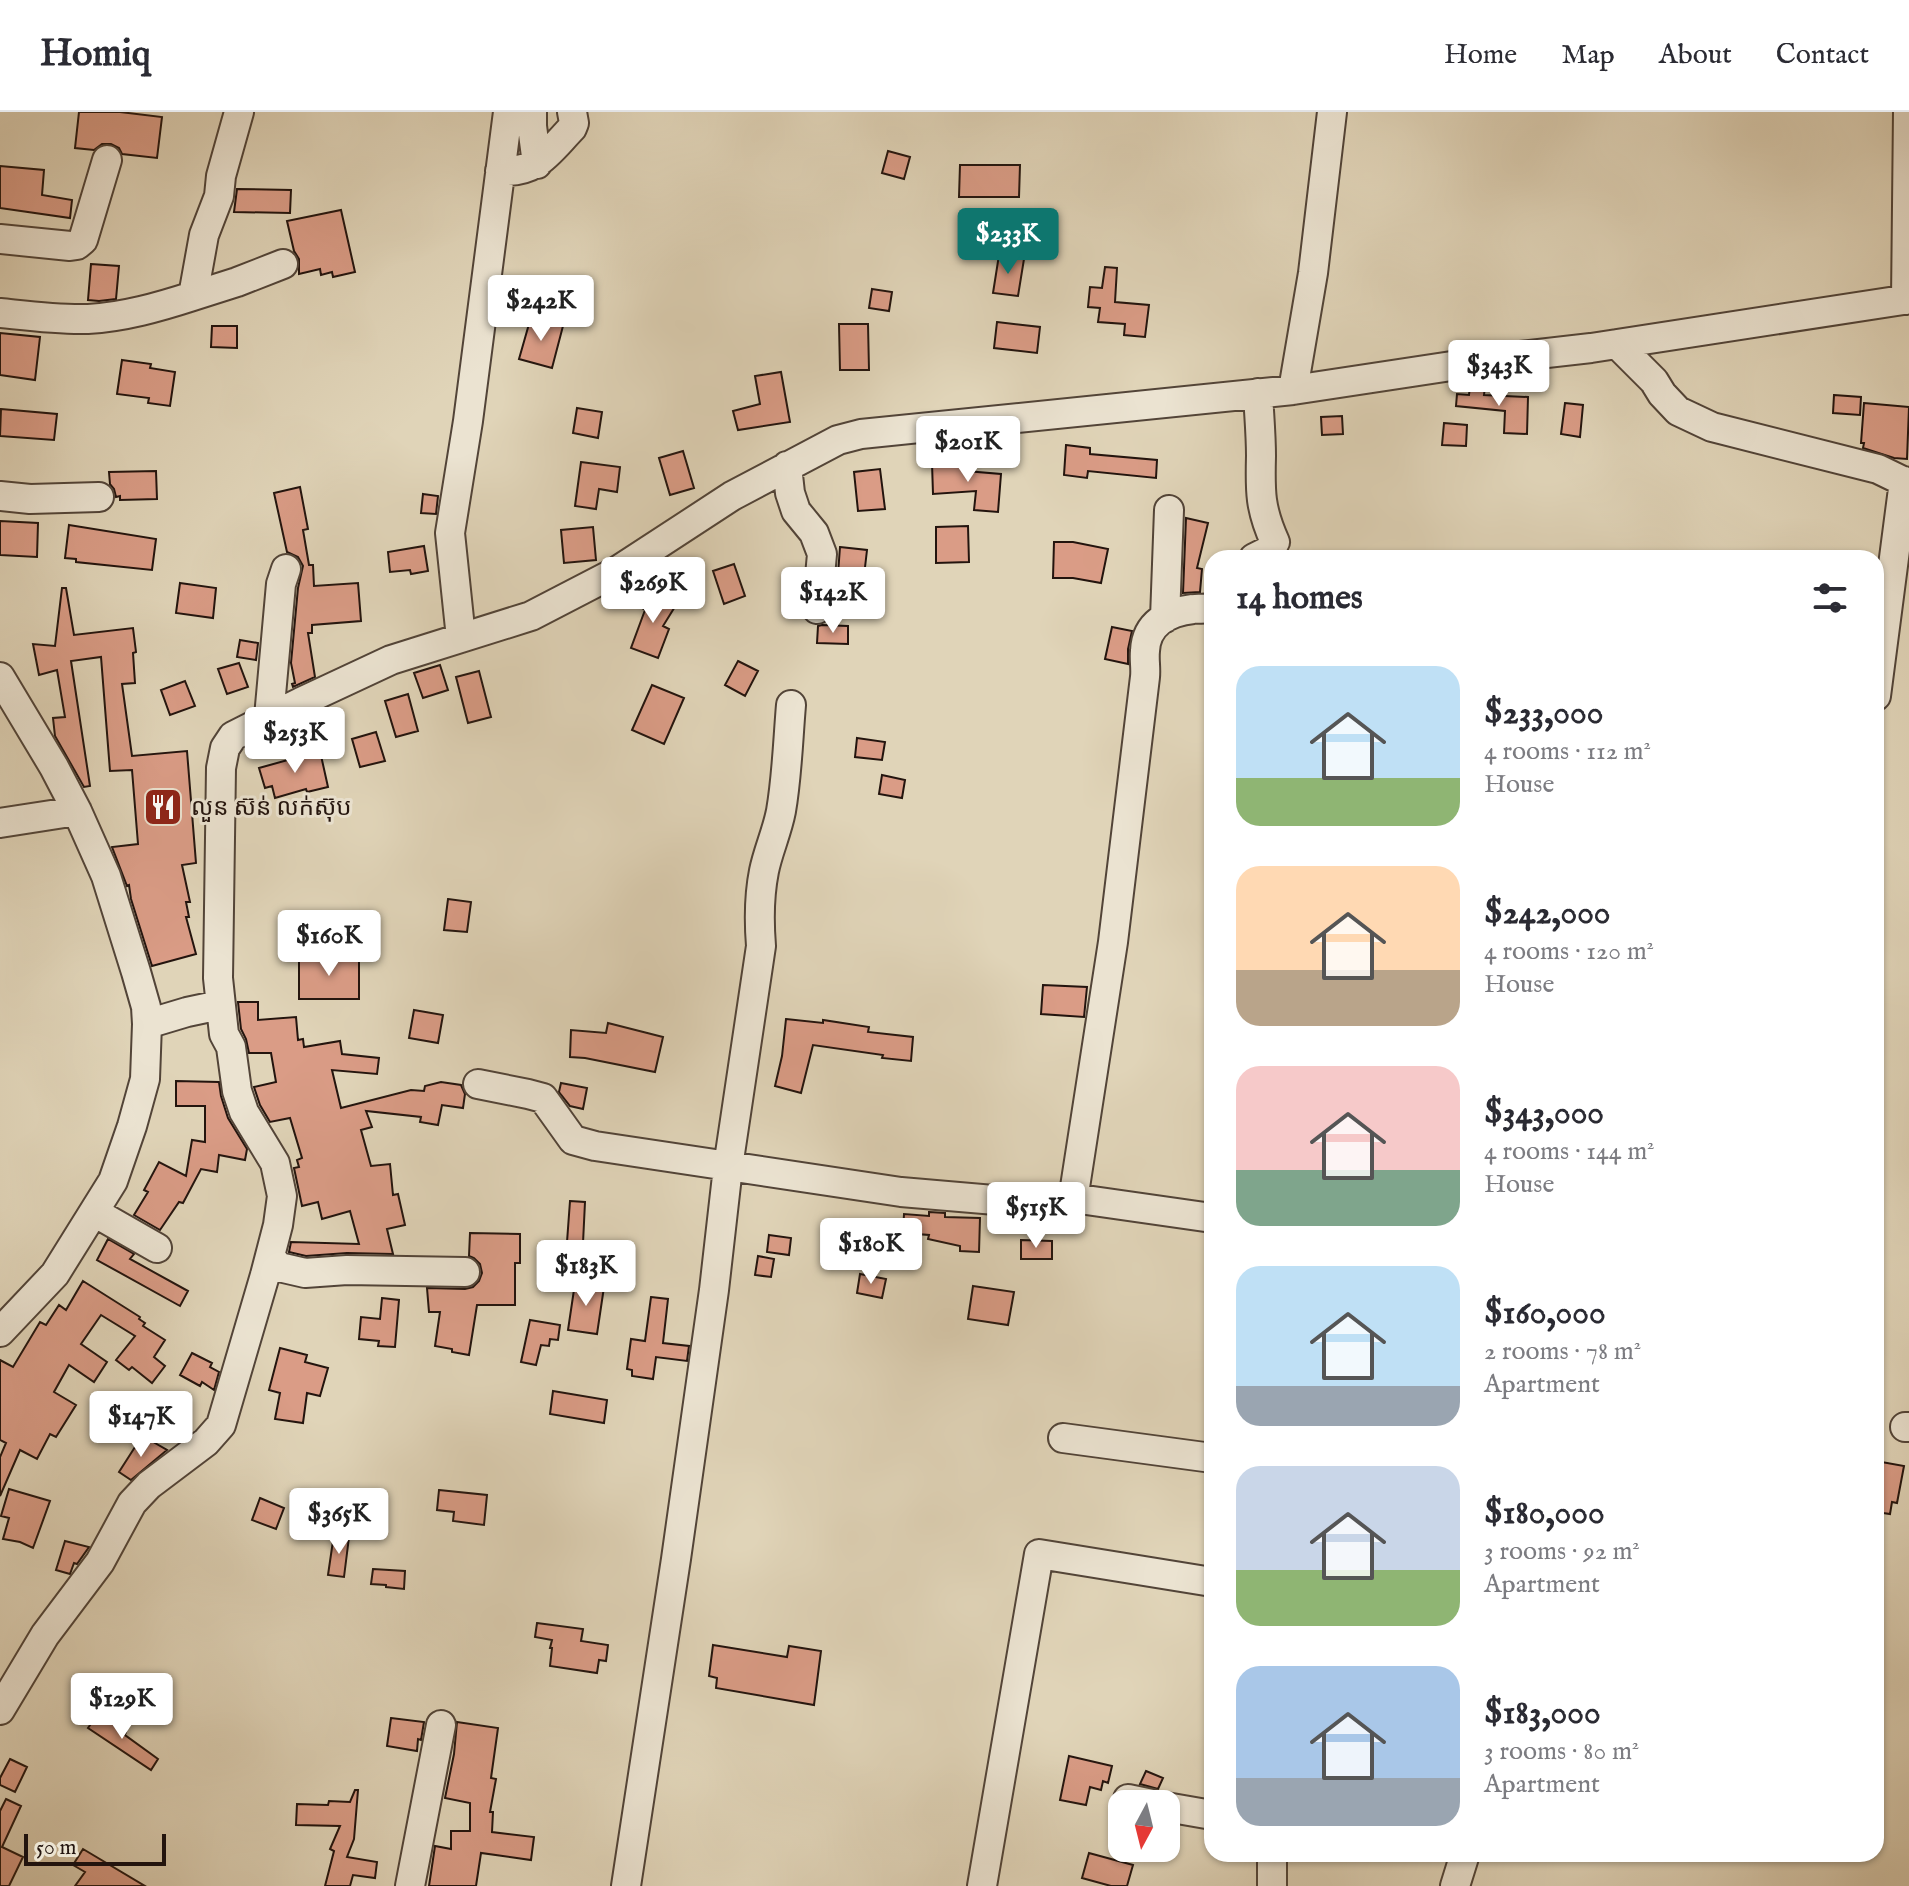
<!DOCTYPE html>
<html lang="en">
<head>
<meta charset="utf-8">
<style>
	:root { --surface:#fff; --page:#f2f2f3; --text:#2b2b33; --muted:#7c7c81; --line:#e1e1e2; --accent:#0f766e }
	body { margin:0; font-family:"IM FELL English","Noto Sans Khmer",serif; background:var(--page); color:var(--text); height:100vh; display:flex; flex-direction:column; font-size:30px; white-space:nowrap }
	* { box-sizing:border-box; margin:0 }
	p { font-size:26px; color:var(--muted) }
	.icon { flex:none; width:44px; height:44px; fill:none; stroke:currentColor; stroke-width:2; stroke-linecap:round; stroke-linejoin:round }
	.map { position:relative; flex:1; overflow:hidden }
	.side { position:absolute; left:1204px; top:438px; width:680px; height:1312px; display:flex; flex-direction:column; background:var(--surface); border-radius:24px; box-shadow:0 2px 6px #0004 }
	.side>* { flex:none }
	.needle { width:52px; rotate:187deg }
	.fabs { position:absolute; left:1108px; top:1678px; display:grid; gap:16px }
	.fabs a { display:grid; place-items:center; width:72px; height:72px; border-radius:16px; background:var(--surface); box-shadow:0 2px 6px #0004; font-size:40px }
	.scale { position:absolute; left:24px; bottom:20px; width:142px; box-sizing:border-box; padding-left:8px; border:4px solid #23140e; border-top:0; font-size:22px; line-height:28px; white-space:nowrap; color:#23140e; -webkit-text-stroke:6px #ebe3d1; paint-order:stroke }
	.price { position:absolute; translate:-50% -68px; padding:0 18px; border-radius:8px; background:#fff; color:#222; font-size:26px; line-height:52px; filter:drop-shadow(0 2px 4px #0008) }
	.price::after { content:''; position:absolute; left:50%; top:48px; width:24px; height:18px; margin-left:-12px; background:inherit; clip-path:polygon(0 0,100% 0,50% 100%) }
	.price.current { background:var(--accent); color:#fff }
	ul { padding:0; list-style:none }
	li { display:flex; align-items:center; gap:24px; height:200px; padding:0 32px }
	li span { display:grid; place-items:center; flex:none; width:224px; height:160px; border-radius:24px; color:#555 }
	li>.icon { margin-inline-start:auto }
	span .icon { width:96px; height:96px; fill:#fffc; stroke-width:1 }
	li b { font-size:34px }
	h2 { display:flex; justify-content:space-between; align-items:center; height:96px; padding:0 32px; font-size:34px }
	header { display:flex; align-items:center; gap:48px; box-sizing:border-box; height:112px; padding:0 40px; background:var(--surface); border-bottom:2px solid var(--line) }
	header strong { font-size:38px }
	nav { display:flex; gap:44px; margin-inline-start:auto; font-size:28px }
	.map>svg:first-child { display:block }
	.building { fill:#da9c86; stroke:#23140e; stroke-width:2 }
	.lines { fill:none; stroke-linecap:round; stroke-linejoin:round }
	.minor-casing { stroke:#524438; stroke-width:32 }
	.minor { stroke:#ebe3d1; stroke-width:28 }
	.labels { text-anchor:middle; stroke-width:6; stroke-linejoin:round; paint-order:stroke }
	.poi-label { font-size:24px; fill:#23140e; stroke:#ebe3d1; text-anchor:start }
</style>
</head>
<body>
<header>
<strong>Homiq</strong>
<nav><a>Home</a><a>Map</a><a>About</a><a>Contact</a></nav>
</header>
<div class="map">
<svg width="1909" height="1774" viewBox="0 0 1909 1774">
	<rect width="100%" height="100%" fill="#e0d4b8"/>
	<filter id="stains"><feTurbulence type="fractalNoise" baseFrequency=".0025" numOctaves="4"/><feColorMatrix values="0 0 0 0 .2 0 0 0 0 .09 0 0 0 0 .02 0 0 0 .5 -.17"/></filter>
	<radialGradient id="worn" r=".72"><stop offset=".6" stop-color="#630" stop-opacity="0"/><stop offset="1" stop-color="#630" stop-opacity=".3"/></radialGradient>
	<path class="building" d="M79,0H120L162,5L157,46L122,42L119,36L111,32H102L94,38L75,36Z
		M888,39L910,45L904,67L882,61Z
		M960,53H1020L1019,85H959Z
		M0,54L44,58L42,83L72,88L70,106L0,96Z
		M237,77L291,78L290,101L234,100Z
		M341,98L355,160L333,165L332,160L321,163L320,157L299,162V147L294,139L287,109Z
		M999,143L1024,147L1018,184L993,181Z
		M91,152L119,154L116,187L99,189L88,188Z
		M1105,155L1117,156L1115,190L1149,193L1145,225L1124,223L1125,212L1098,210L1100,196L1088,195L1090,175L1102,176Z
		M872,177L892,180L889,199L869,196Z
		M531,205L563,214L552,256L519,247Z
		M997,210L1040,215L1037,241L994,236Z
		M839,212H868L869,258H840Z
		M212,214H237V236L211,235Z
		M0,221L40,225L35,268L0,263Z
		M122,248L151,252L150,256L175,260L170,294L148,291L149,286L117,282Z
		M781,260L790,310L738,318L733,299L760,292L755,264Z
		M1470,274L1485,275L1484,283L1528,285L1527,322L1504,321L1505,299L1456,294L1457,282L1469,283Z
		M1834,283L1861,285L1860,303L1833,301Z
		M1565,291L1583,293L1580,325L1561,322Z
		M1864,291L1909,295L1907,347L1894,346L1863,336L1864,331H1861Z
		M577,296L602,300L598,326L573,321Z
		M1,297L57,302L54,328L0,324Z
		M1342,304L1343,322L1322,323L1321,305Z
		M1444,311L1467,313L1466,334L1442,333Z
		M1066,333L1090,336V342L1157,348L1156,366L1088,359L1087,366L1064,363Z
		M683,339L694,376L670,383L659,346Z
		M581,350L620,355L617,380L599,377L596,397L575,394Z
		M965,350L966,359L1001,362L998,400L974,398L976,379L933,382L932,351Z
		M880,357L885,397L858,399L854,360Z
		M156,359L157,387L120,388V384L116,385L114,377L110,372L109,360Z
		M300,375L308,417L303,418L309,453H313L314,474L358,471L361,509L312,513V521H308L315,565L293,575L292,572L295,571L291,551L298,476L303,454L298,445L287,440L274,381Z
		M423,382L438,384L436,402L421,401Z
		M1186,406L1208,411L1197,456L1202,457L1200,480L1183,481Z
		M0,409L38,411L37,445L0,443Z
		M69,413L156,427L152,458L76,450V447L65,446Z
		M968,414L969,450L936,451V415Z
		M593,415L596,448L564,451L561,418Z
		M1054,430H1073L1108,437L1101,471L1073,466H1053Z
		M424,434L428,459L411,462L410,458L390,460L388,440Z
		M840,435L867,438L864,464L838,462Z
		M734,452L745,484L724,492L713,459Z
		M180,471L216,476L213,506L176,501Z
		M62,476H66L74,523L133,516L136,540L133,541L135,571L122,572L132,644L187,639L196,751L182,753L190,790H186L189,805H186L196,842L152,854L131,787L129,773L127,774L112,735L138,732L132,658L110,659L101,545L71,549L90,674L84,675L55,624L53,606L65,605L57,558L39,563L33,532L55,534Z
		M652,478L676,493L663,514L669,517L658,546L631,536L645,498L642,496Z
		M822,513L848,514V532L817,531L818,514Z
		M1112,515L1132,519L1128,537V552L1105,547Z
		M240,528L258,531L256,548L237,545Z
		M738,549L758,559L745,584L725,573Z
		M239,551L248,575L227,582L218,557Z
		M440,553L448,578L423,586L414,561Z
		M479,559L491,605L468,611L456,565Z
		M185,569L195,594L170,603L161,578Z
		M652,573L684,586L664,632L632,618Z
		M408,582L418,619L396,625L385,589Z
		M376,620L385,649L360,655L352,627Z
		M857,626L885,630L882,648L855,645Z
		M320,639L328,675L307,680L306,677L275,686L272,674L265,676L259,656Z
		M882,663L905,668L902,686L879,682Z
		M448,787L471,790L467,820L444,818Z
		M299,846H359V887H299Z
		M1043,873L1087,875L1084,905L1041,902Z
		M238,890H258V908L296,905L298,928L303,927L304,935L340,929L342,942L379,946L377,962L332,958L341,996L411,978L424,979L425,974L441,970L461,973L465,982L463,996L442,993L438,1013L420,1010L421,1005L366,999L372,1015L361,1018L371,1054L390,1052L393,1083L398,1082L405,1113L387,1117L393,1142L347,1141L306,1144L289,1140L291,1130L359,1132L350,1099L322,1107L318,1090L302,1094L294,1056L299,1055L297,1048L302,1046L290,1006L270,1010L260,993L254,975L276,970L271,941H249L246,927L241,917Z
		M414,898L443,903L438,931L409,926Z
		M786,907L823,911V908L869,915L868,920L913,925L911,949L882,946L883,943L813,933L801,981L775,974L782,944Z
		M608,911L663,925L655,960L585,946L570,945L571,918L606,921Z
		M176,969L219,970L221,984L228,1006L247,1037L245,1048L219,1043L217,1060L201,1057L183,1091L179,1090L160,1118L134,1103L148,1080L144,1078L159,1050L186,1064L192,1028L205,1030V994H176Z
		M561,971L587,976L583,997L570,994L559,980Z
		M570,1089L585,1090L583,1131L567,1130Z
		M929,1100L945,1101V1105L980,1106L979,1140L960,1139V1134L928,1127L929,1123L903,1121L904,1102L929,1104Z
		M470,1121L520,1122V1151H515V1193H477L469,1243L452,1240V1237L435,1234L440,1200H429L427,1176L465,1177L473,1175L479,1169L482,1161L480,1152L474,1146L469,1144Z
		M769,1123L791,1126L789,1143L767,1140Z
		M108,1127L134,1142L130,1147L188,1179L180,1194L97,1148Z
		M1021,1128L1052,1129V1147H1021Z
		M758,1144L774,1147L771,1165L755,1163Z
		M860,1162L886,1167L882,1186L857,1181Z
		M83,1169L140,1205L139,1207L145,1211L143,1214L165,1228L154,1245L165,1254L152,1271L132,1255L129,1258L116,1248L135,1224L101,1203L81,1232L107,1250L94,1270L69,1253L54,1280L76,1293L56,1325L50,1322L37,1347L20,1338L0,1384V1345L6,1331L0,1328V1248L13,1255L40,1210L46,1213L59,1193L66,1198Z
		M575,1171L604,1175L597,1222L568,1218Z
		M973,1174L1014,1180L1008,1213L968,1207Z
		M651,1185L668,1187L663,1231L689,1234L687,1249L656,1245L653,1267L632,1264V1258L627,1257L631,1227L645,1229Z
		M382,1186L399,1188L395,1235L378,1234L379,1229L359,1227L361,1205L380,1207Z
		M530,1208L560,1213L558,1228L550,1227L549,1234L541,1233L536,1253L521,1250Z
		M280,1236L307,1243L305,1250L328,1256L320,1284L307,1281L303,1311L275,1307L280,1281L269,1278Z
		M192,1241L212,1251L210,1255L219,1260L214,1278L202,1270L200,1274L180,1263Z
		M553,1279L607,1288L604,1311L550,1302Z
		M148,1327L167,1338L131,1368L119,1360L135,1335L141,1338Z
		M1876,1349L1904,1354L1897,1391L1892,1390L1890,1402L1876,1400Z
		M9,1377L50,1389L33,1436L20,1430L3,1427L9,1406L1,1404Z
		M439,1378L487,1383L484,1413L453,1409L454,1400L437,1398Z
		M260,1386L284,1396L276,1417L252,1408Z
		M334,1422L349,1425L344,1465L328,1463Z
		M65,1429L89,1435L77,1452L74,1451L70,1462L56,1458Z
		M373,1457L405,1459L404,1477L386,1475V1473L371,1472Z
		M537,1511L583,1517L581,1529L608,1533L606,1549L599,1548L597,1561L550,1554L552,1536H550L552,1528L535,1525Z
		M713,1533L787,1545L789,1534L821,1539L814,1593L716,1576L717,1566L709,1564Z
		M98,1602L126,1620L125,1623L158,1647L151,1658L88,1616Z
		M391,1606L424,1610L421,1628L418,1627L417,1639L387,1634Z
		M457,1610L498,1616L491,1666L496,1667L490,1700H493L492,1720L534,1725L531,1748L481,1741L476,1774H429L435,1734L451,1737V1719H470V1691L445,1686L454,1642Z
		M1069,1644L1112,1654L1108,1671L1103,1669L1101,1678L1090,1675L1086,1693L1060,1688Z
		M10,1647L27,1655L15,1680L0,1673V1666Z
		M1146,1659L1163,1666L1158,1677L1140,1672Z
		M355,1678H358L354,1727L347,1745L377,1750L375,1766L353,1763L350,1774H325L334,1739L330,1737L340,1714L296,1713L297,1692L328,1693L329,1689L350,1690Z
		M6,1687L21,1694L2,1735L23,1745L9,1774H0V1699Z
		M83,1737L145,1774H75L85,1760L73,1753Z
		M1089,1741L1133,1753L1127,1774H1111L1082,1766Z"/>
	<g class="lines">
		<defs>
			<path id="minor" d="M532,0V14L537,52
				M500,59C537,61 548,41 572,16L574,11L572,0
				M0,127L70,134L77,133L83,128L107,48
				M193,184L237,170L283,152
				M1906,188L1908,0
				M0,201C29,204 59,208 88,207C124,205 159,195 193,184L204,123L219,84L221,64L239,0
				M1617,232L1909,187
				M1293,278L1313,161L1332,0
				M787,354L790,381L796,399L814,421L822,442L817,497
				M0,384L30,387L99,385
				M1254,446L1270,438L1275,430C1260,397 1260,380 1261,344C1261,323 1259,302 1258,281
				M1165,506L1169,398
				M461,526L450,421L468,309L508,0
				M0,565L54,655L77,699L106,764L136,860L146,895L147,912L145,967L132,1014L113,1069L55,1162L0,1220
				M1876,584L1904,369
				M269,605L281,472L286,457
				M0,711L77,699
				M147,912L187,900L220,893
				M478,972L528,982L543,986L573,1028L595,1034L901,1080L1053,1093L1079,1087L1212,1106
				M1073,1088L1113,830L1145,565C1146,556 1144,548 1145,539C1146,511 1168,500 1193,497C1200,496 1205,498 1212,495
				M94,1100L157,1136
				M270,1144L279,1155L305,1161L347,1158L465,1160
				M1905,1315H1909
				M1063,1326L1212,1346
				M0,1598L45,1523L100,1450L132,1391L149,1373L206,1330L221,1313L265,1163L278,1113L282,1084L275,1051L244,1000L237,979L231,935L224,922L218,866L221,656L225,636L233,624L301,590L391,548L531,504L614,461L732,384L838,328L861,322L1293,278L1511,245L1591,236L1617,232L1654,269L1662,282L1678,299L1712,315L1878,357L1909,372
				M1128,1687L1152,1692
				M1166,1695L1212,1703
				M410,1774L441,1613
				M626,1774L676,1447L714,1178L728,1055L761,834C759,809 759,784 764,759C768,739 777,720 781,699C787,665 788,628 791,593
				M982,1774L1039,1442L1212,1470
				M1272,1774V1742
				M1455,1774L1465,1742"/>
		</defs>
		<use href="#minor" class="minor-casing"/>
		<use href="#minor" class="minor"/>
	</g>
	<defs>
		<symbol id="restaurant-square" viewBox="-11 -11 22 22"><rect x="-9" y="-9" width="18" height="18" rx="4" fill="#8f2418" stroke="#ebe3d1"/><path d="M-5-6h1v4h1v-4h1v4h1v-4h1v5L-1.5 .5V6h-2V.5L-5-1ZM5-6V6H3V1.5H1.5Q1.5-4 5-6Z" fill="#fff"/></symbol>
	</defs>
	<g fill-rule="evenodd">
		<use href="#restaurant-square" x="141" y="673" width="44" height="44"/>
	</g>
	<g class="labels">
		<g class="poi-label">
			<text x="191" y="703">លួន ស៊ន់ លក់ស៊ុប</text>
		</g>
	</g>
	<rect width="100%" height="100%" filter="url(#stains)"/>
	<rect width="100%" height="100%" fill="url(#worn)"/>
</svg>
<div class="fabs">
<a><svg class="needle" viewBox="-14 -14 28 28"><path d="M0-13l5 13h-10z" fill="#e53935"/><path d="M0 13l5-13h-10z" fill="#7c7c81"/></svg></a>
</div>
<div class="scale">50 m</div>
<b class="price current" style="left:1008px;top:164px">$233K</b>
<b class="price" style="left:541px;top:231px">$242K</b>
<b class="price" style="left:1499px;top:296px">$343K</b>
<b class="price" style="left:968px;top:372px">$201K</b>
<b class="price" style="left:653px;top:513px">$269K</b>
<b class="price" style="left:833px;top:523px">$142K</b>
<b class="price" style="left:295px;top:663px">$253K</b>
<b class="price" style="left:329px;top:866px">$160K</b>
<b class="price" style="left:1036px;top:1138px">$515K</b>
<b class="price" style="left:871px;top:1174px">$180K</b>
<b class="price" style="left:586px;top:1196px">$183K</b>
<b class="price" style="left:141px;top:1347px">$147K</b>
<b class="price" style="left:339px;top:1444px">$365K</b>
<b class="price" style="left:122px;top:1629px">$129K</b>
<section class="side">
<h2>14 homes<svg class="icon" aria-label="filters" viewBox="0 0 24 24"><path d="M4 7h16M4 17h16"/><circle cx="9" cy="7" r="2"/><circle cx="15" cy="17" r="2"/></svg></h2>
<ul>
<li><span style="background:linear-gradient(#bfe0f5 70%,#8fb573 0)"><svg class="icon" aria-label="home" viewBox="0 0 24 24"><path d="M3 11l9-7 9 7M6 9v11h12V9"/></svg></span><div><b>$233,000</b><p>4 rooms · 112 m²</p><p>House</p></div></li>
<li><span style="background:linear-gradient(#ffd9b3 65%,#b9a48a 0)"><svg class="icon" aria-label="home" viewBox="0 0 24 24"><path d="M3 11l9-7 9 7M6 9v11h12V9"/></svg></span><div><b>$242,000</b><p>4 rooms · 120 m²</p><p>House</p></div></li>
<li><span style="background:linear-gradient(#f6c9c9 65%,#7fa58c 0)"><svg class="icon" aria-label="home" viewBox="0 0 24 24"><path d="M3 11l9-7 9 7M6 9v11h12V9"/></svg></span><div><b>$343,000</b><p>4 rooms · 144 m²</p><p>House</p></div></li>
<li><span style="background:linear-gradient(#bfe0f5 75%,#9aa5b1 0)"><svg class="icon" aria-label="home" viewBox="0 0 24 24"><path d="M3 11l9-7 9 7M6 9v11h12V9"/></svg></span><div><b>$160,000</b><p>2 rooms · 78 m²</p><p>Apartment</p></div></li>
<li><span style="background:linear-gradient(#c9d6e8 65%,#8fb573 0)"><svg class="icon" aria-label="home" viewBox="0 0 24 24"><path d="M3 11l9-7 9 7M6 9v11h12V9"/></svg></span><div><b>$180,000</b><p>3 rooms · 92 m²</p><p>Apartment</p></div></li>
<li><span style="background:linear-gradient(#a9c7e8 70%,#9aa5b1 0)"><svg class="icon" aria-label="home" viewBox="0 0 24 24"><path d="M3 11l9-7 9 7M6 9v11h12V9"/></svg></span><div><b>$183,000</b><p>3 rooms · 80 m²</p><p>Apartment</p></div></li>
</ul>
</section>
</div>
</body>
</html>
